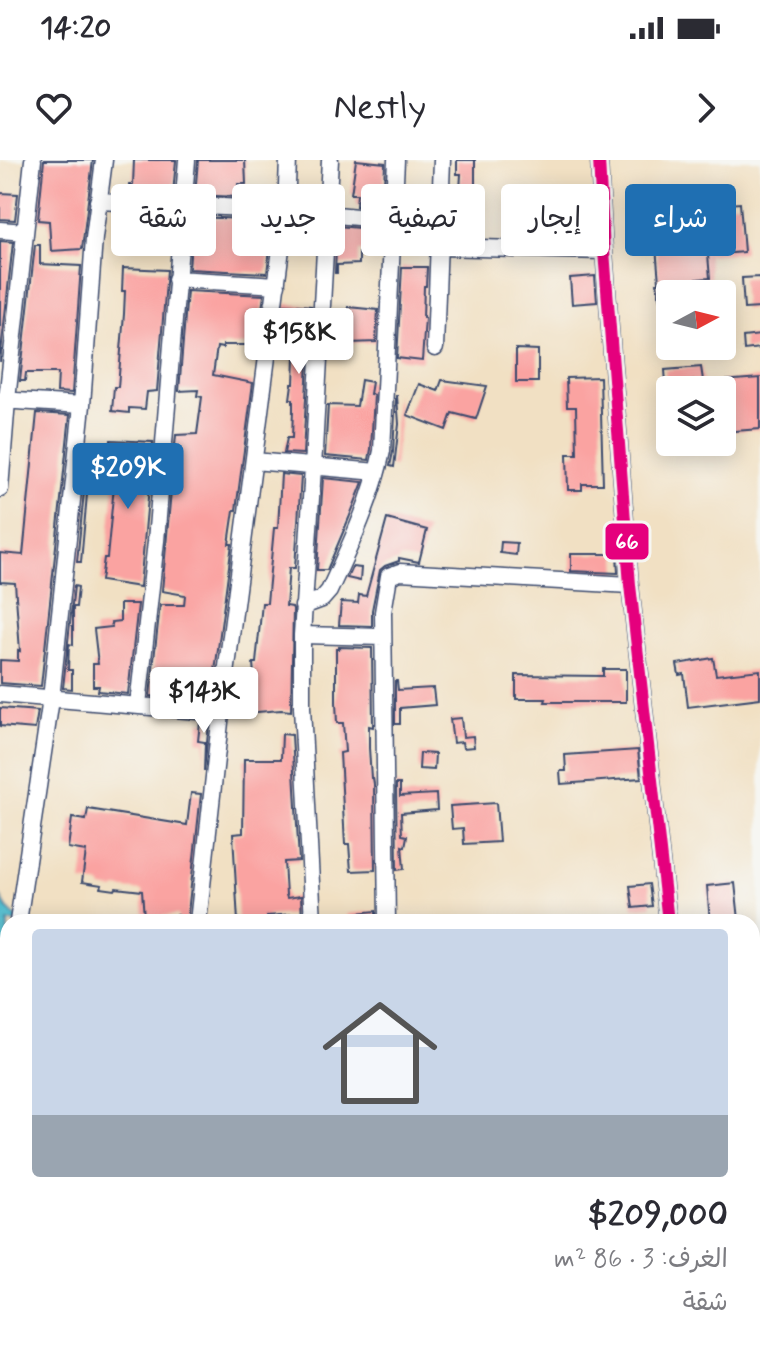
<!DOCTYPE html>
<html lang="ar">
<head>
<meta charset="utf-8">
<style>
	:root { --surface:#fff; --page:#f7f7f7; --text:#2b2b33; --muted:#7c7c81; --line:#e1e1e2; --accent:#1f6fb2 }
	body { margin:0; font-family:Mynerve,"Playpen Sans Arabic",sans-serif; background:var(--page); color:var(--text); direction:rtl; height:100vh; display:flex; flex-direction:column; font-size:30px; white-space:nowrap }
	* { box-sizing:border-box; margin:0 }
	p { font-size:26px; color:var(--muted) }
	.icon { flex:none; width:44px; height:44px; fill:none; stroke:currentColor; stroke-width:2; stroke-linecap:round; stroke-linejoin:round }
	.map { position:relative; flex:1; overflow:hidden; direction:ltr }
	.drawer { position:absolute; left:0px; top:754px; width:760px; height:442px; display:flex; flex-direction:column; background:var(--surface); border-radius:24px 24px 0 0; box-shadow:0 4px 20px #0003; direction:rtl }
	.drawer>* { flex:none }
	.guide { position:absolute; left:24px; top:24px; width:712px; height:72px; direction:rtl; display:flex; gap:16px }
	.needle { width:52px; rotate:83deg }
	.tools { position:absolute; left:656px; top:120px; display:grid; gap:16px }
	.tools a { display:grid; place-items:center; width:80px; height:80px; border-radius:8px; background:var(--surface); box-shadow:0 4px 20px #0003; font-size:40px }
	.price { position:absolute; translate:-50% -68px; padding:0 18px; border-radius:8px; background:#fff; color:#222; font-size:26px; line-height:52px; filter:drop-shadow(0 2px 4px #0008) }
	.price::after { content:''; position:absolute; left:50%; top:48px; width:24px; height:18px; margin-left:-12px; background:inherit; clip-path:polygon(0 0,100% 0,50% 100%) }
	.price.current { background:var(--accent); color:#fff }
	ul { padding:0; list-style:none }
	li { display:grid; align-content:center; gap:16px; height:424px; padding:0 32px }
	li+li { border-top:2px solid var(--line) }
	li span { display:grid; place-items:center; height:248px; border-radius:8px; color:#555 }
	li>.icon { margin-inline-start:auto }
	span .icon { width:144px; height:144px; fill:#fffc; stroke-width:1 }
	li b { font-size:34px }
	.tag { padding:0 28px; border-radius:8px; background:var(--surface); box-shadow:0 4px 20px #0003; font-size:28px; line-height:72px }
	.tag.current { background:var(--accent); color:#fff }
	.status { display:flex; justify-content:space-between; align-items:center; height:56px; padding:0 40px; background:var(--surface); direction:ltr }
	.status svg { height:22px; fill:currentColor }
	header { display:flex; justify-content:space-between; align-items:center; height:104px; padding:0 32px; background:var(--surface); font-size:36px; font-weight:600 }
	.map>svg:first-child { display:block }
	.water { fill:#51bccd; stroke:#367696; stroke-width:2 }
	.building { fill:#faa3a1 }
	.lines { fill:none; stroke-linecap:round; stroke-linejoin:round }
	.minor-casing { stroke:#3b4a6d; stroke-width:19 }
	.minor { stroke:#fff; stroke-width:16 }
	.bus-1-casing { stroke:#f6f6f2; stroke-width:18 }
	.bus-1 { stroke:#e5007d; stroke-width:12 }
	.line-badge { stroke:#f6f6f2; stroke-width:3 }
	.badge-label { font-size:22px; text-anchor:middle; font-weight:bold; fill:#fff }
</style>
</head>
<body>
<div class="status"><b>14:20</b><svg viewBox="0 0 49 12"><path d="M0 12V9h3v3zM5 12V6h3v6zM10 12V3h3v9zM15 12V0h3v12zM26 1h20v11H26zM47 4h2v5h-2z"/></svg></div>
<header><svg class="icon" aria-label="forward" viewBox="0 0 24 24"><path d="M9 5l7 7-7 7"/></svg>Nestly<svg class="icon" aria-label="heart" viewBox="0 0 24 24"><path d="M12 20l-8-8c-3-5 5-10 8-4 3-6 11-1 8 4z"/></svg></header>
<div class="map">
<svg width="760" height="1195" viewBox="0 0 760 1195">
	<rect width="100%" height="100%" fill="#f6f6f2"/>
	<filter id="ink" filterUnits="userSpaceOnUse"><feTurbulence type="fractalNoise" baseFrequency=".0125" numOctaves="2"/><feDisplacementMap in="SourceGraphic" scale="16" xChannelSelector="R" yChannelSelector="G"/><feConvolveMatrix kernelMatrix="1 2 1 2 8 2 1 2 1" color-interpolation-filters="sRGB"/></filter>
	<filter id="wash" filterUnits="userSpaceOnUse"><feTurbulence type="fractalNoise" baseFrequency=".006" numOctaves="4" result="noise"/><feDisplacementMap in="SourceGraphic" scale="32" xChannelSelector="R" yChannelSelector="G"/><feGaussianBlur stdDeviation="1.8" result="paint"/><feColorMatrix in="noise" values="0 0 0 0 0 0 0 0 0 0 0 0 0 0 0 0 0 1.4 0 .05"/><feComposite in="paint" operator="in"/></filter>
	<g filter="url(#wash)">
		<rect width="100%" height="100%" fill="#f1e0c3"/>
		<path class="water" d="M0,736L7,748L21,762H8V804L0,798Z
			M331,1188H365L366,1195H331Z"/>
		<g id="blocks">
			<path class="building" d="M44,0H93L82,89L51,91L49,61L38,60Z
				M134,0H176L173,34L129,31V25H133Z
				M198,0H245L246,24H238V37L195,35Z
				M356,0L385,3L383,48L356,46L357,34H351Z
				M457,0H475V34H478L476,64L458,63L461,14H457Z
				M0,33L18,34L15,60L0,59Z
				M740,43L744,92L708,95L710,118L659,122L656,87L708,83L704,46Z
				M118,53L171,56L169,83L120,86Z
				M193,57L271,60L272,63H273L267,113L189,109Z
				M337,66L382,70L381,92L359,91V104L337,105V113H335Z
				M0,81L13,82L0,202Z
				M35,85H40V104L81,106L72,233L57,232L58,213H26L25,221H20Z
				M402,107H427L426,126H424L423,158H425L422,201L397,198Z
				M123,108L167,110L157,231L147,232L145,249L129,248V253L112,251L114,227H118L124,154L125,131H122Z
				M595,116L597,142L572,144L570,118Z
				M760,117V148L744,149L742,118Z
				M668,122L670,135V164L664,165L657,123Z
				M187,131L264,135L257,185H223V188L217,187L213,215L253,223L236,350H234L229,384H232L211,541L150,536L160,445H184L185,435L162,431L176,275L197,274L202,237L197,236L198,230L179,231Z
				M285,144L311,146L303,294L284,293L287,278H292L293,250V239H290L292,224H294L295,196H302L303,167L282,165Z
				M348,147L378,150L376,182L349,183Z
				M760,175V188L744,190L743,177Z
				M516,189L538,190V222H516Z
				M701,207L703,220L666,223L665,210Z
				M600,217L603,324H582V330H568L567,294H577L576,247H567L566,218Z
				M760,218V269L722,272V221Z
				M361,220L372,222L370,234L374,235L371,289L369,300L325,296L328,245L357,246Z
				M442,220L487,226L476,259L452,253L446,270L407,255L419,224L438,231Z
				M396,236H397L399,264L394,307L390,306L393,292Z
				M37,253L70,255L41,526L0,523V500L18,501V490L20,491L15,423L0,422V393L23,395Z
				M111,280L153,282L140,427L101,421L104,398H107L114,326H108Z
				M281,314L301,316L295,408H289L286,446L292,447L293,449L291,551L281,550L232,554L237,514L254,515L253,503H256L262,443H267L274,368H278Z
				M323,318L363,322L349,358L327,410H317Z
				M85,322L88,323L81,402H77Z
				M387,359L427,370L419,402L399,398V401L385,406L380,410L372,450V466L339,465L341,442L358,443L359,435L366,436Z
				M501,382L517,383L516,395L500,393Z
				M571,394H617L618,413L571,411Z
				M352,407L361,408L360,421L347,418Z
				M74,426L78,427L76,447H73V485L69,484L68,510H72V529L63,528Z
				M120,444H138L128,534L98,531L99,526H93V504H98L94,469L112,467L111,462L120,461Z
				M338,487L372,488L373,567L369,566V588L371,618H373L374,624L375,710L351,711L349,684H345L340,593L345,592L343,563H337L336,542V489H338Z
				M713,498L716,515L760,510V538L688,547L684,514L679,515L677,504Z
				M603,509H626V542H545L546,539H516V515L603,516Z
				M395,521H397L398,530L433,528L435,545L400,548V564H395Z
				M0,548L38,551L35,569L0,566Z
				M461,558L463,577L473,576L474,587L463,588L462,582L453,583L450,559Z
				M200,562L209,563L204,611L205,582L198,581Z
				M282,574L292,575L299,701L284,702L286,735L287,738L301,736L302,762H296L295,754L267,756L268,762H238L233,674L243,673L244,599H281Z
				M638,590L641,618L561,624L560,611H566L565,595Z
				M420,593L435,594L434,610L419,609Z
				M396,624H400V636L436,634L437,650L401,653L402,675L407,676L405,687L402,686L404,709L397,710Z
				M191,633L201,634L187,762H178V755L144,757L142,731L116,728L115,730L101,728L102,725L82,722L86,691L68,688L72,658L86,660L88,649L187,665Z
				M496,643L499,682L464,684L463,668L452,669L450,646Z
				M735,723L739,760L710,762L707,726Z
				M649,724L652,746L633,748L630,726Z
				M376,751V762H347V754Z"/>
		</g>
	</g>
	<g filter="url(#ink)">
		<use href="#blocks" fill-opacity="0" stroke="#3b4a6d" stroke-width="2"/>
		<g class="lines">
			<defs>
				<path id="minor" d="M599,0L604,91L630,425L668,762
					M98,41L286,50L438,65
					M0,70L25,72
					M439,87L604,91
					M176,119L277,125
					M435,188L442,0
					M0,240L82,245
					M254,301L377,312
					M0,329L7,240L33,0
					M303,446L322,439L329,431C350,386 372,340 382,291L396,0
					M302,475L383,477
					M0,534L221,553
					M138,545L156,381L187,0
					M18,762L51,539L82,245L94,78L104,0
					M198,762L221,553L286,50L288,0
					M313,762L302,547V475L313,308L330,0
					M387,762L383,452L389,416L400,412L630,425
					M752,958H760
					M91,1188L94,1195
					M707,1188L708,1195
					M375,1195V1188"/>
			</defs>
			<use href="#minor" class="minor-casing"/>
			<use href="#minor" class="minor"/>
			<defs>
				<path id="bus-1" d="M599,0L604,91L630,425L668,762"/>
			</defs>
			<use href="#bus-1" class="bus-1-casing"/>
			<use href="#bus-1" class="bus-1"/>
		</g>
	</g>
	<rect class="line-badge" x="604" y="362" width="46" height="39" rx="8" fill="#e5007d"/>
	<g class="badge-label">
		<text x="627" y="389">66</text>
	</g>
</svg>
<div class="tools">
<a><svg class="needle" viewBox="-14 -14 28 28"><path d="M0-13l5 13h-10z" fill="#e53935"/><path d="M0 13l5-13h-10z" fill="#7c7c81"/></svg></a>
<a><svg class="icon" aria-label="layers" viewBox="0 0 24 24"><path d="M12 4l9 5-9 5-9-5zM3 14l9 5 9-5"/></svg></a>
</div>
<b class="price" style="left:299px;top:216px">$158K</b>
<b class="price current" style="left:128px;top:351px">$209K</b>
<b class="price" style="left:204px;top:575px">$143K</b>
<div class="guide">
<a class="tag current">شراء</a>
<a class="tag">إيجار</a>
<a class="tag">تصفية</a>
<a class="tag">جديد</a>
<a class="tag">شقة</a>
</div>
<section class="drawer">
<ul>
<li><span style="background:linear-gradient(#c9d6e8 75%,#9aa5b1 0)"><svg class="icon" aria-label="home" viewBox="0 0 24 24"><path d="M3 11l9-7 9 7M6 9v11h12V9"/></svg></span><div><b>$209,000</b><p>الغرف: 3 · 86 m²</p><p>شقة</p></div></li>
</ul>
</section>
</div>
</body>
</html>
